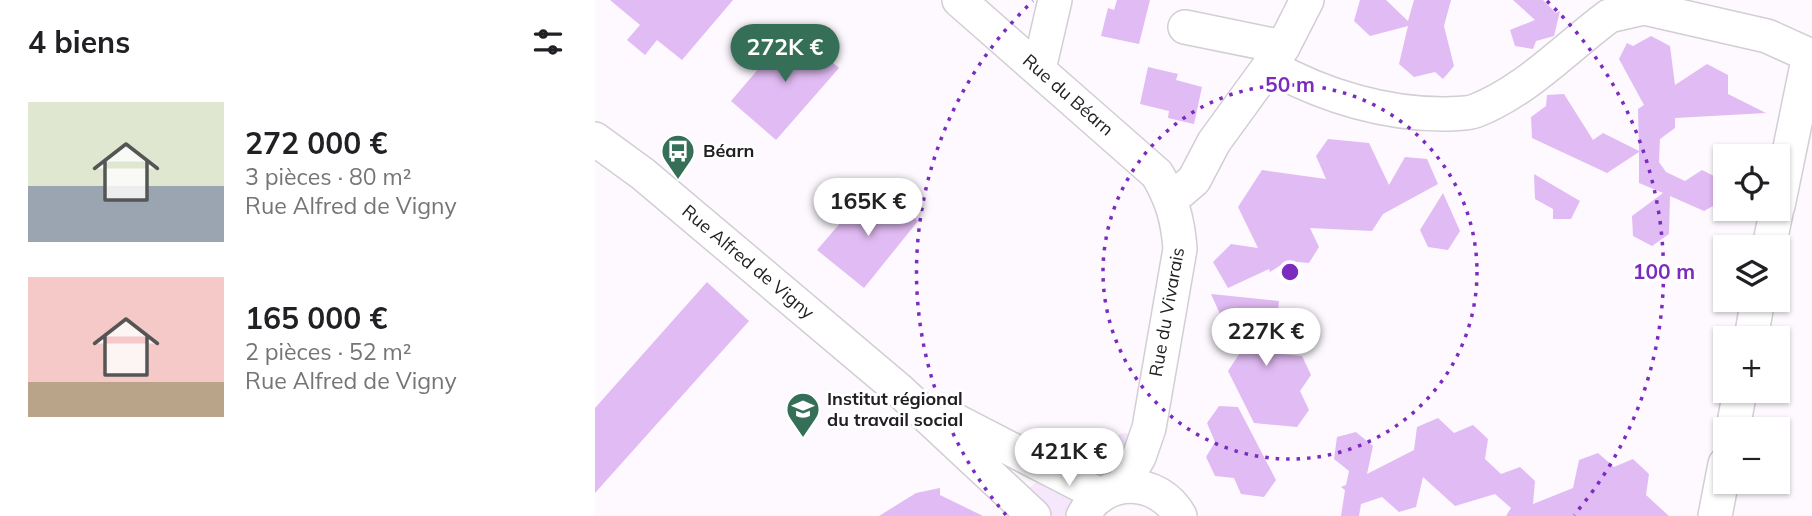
<!DOCTYPE html>
<html lang="fr">
<head>
<meta charset="utf-8">
<style>
	:root { --surface:#fff; --page:#f2f2f2; --text:#202124; --muted:#757577; --accent:#366f57 }
	body { margin:0; font-family:Mulish,sans-serif; background:var(--page); color:var(--text); height:100vh; display:flex; flex-direction:column; font-size:26px; white-space:nowrap }
	* { box-sizing:border-box; margin:0 }
	p { font-size:23px; color:var(--muted) }
	.icon { flex:none; width:38px; height:38px; fill:none; stroke:currentColor; stroke-width:2; stroke-linecap:round; stroke-linejoin:round }
	.map { position:relative; flex:1; overflow:hidden }
	.panel { display:flex; flex-direction:column; background:var(--surface); width:595px }
	.panel>* { flex:none }
	.controls { position:absolute; left:1118px; top:144px; display:grid; gap:14px }
	.controls a { display:grid; place-items:center; width:77px; height:77px; border-radius:0px; background:var(--surface); box-shadow:0 2px 5px #0004; font-size:35px }
	.price { position:absolute; translate:-50% -60px; padding:0 16px; border-radius:24px; background:#fff; color:#222; font-size:23px; line-height:46px; filter:drop-shadow(0 2px 4px #0008) }
	.price::after { content:''; position:absolute; left:50%; top:42px; width:21px; height:16px; margin-left:-10px; background:inherit; clip-path:polygon(0 0,100% 0,50% 100%) }
	.price.selected { background:var(--accent); color:#fff }
	ul { padding:0; list-style:none }
	li { display:flex; align-items:center; gap:21px; height:175px; padding:0 28px }
	li span { display:grid; place-items:center; flex:none; width:196px; height:140px; border-radius:0px; color:#555 }
	li>.icon { margin-inline-start:auto }
	span .icon { width:84px; height:84px; fill:#fffc; stroke-width:1 }
	li b { font-size:30px }
	h2 { display:flex; justify-content:space-between; align-items:center; height:84px; padding:0 28px; font-size:30px }
	main { display:flex; flex:1; min-height:0 }
	.map>svg:first-child { display:block }
	.green { fill:#f6e7fd }
	.building { fill:#e1bbf3 }
	.lines { fill:none; stroke-linecap:round; stroke-linejoin:round }
	.minor-casing { stroke:#d2ced4; stroke-width:36 }
	.minor { stroke:#fff; stroke-width:33 }
	.ring { fill:none; stroke:#7b2cbf; stroke-width:3.5; stroke-dasharray:3.5 7 }
	.labels { text-anchor:middle; stroke-width:6; stroke-linejoin:round; paint-order:stroke }
	.street-label { font-size:18px; fill:#222022; stroke:#fff }
	.poi-label { font-size:18px; font-weight:bold; fill:#222022; stroke:#fff; text-anchor:start }
	.centre { fill:#7b2cbf; stroke:#fff; stroke-width:3.5 }
	.ring-label { font-size:21px; text-anchor:middle; font-weight:bold; fill:#7b2cbf; stroke:#fff; stroke-width:6; stroke-linejoin:round; paint-order:stroke }
</style>
</head>
<body>
<main>
<section class="panel">
<h2>4 biens<svg class="icon" aria-label="filters" viewBox="0 0 24 24"><path d="M4 7h16M4 17h16"/><circle cx="9" cy="7" r="2"/><circle cx="15" cy="17" r="2"/></svg></h2>
<ul>
<li><span style="background:linear-gradient(#dfe7d0 60%,#9aa5b1 0)"><svg class="icon" aria-label="home" viewBox="0 0 24 24"><path d="M3 11l9-7 9 7M6 9v11h12V9"/></svg></span><div><b>272 000 €</b><p>3 pièces · 80 m²</p><p>Rue Alfred de Vigny</p></div></li>
<li><span style="background:linear-gradient(#f6c9c9 75%,#b9a48a 0)"><svg class="icon" aria-label="home" viewBox="0 0 24 24"><path d="M3 11l9-7 9 7M6 9v11h12V9"/></svg></span><div><b>165 000 €</b><p>2 pièces · 52 m²</p><p>Rue Alfred de Vigny</p></div></li>
</ul>
</section>
<div class="map">
<svg width="1217" height="516" viewBox="0 0 1217 516">
	<rect width="100%" height="100%" fill="#fdf9ff"/>
	<path class="green" d="M531,433L539,438C536,450 534,455 526,463C504,484 494,474 469,465L471,456L491,444L496,457L516,452L513,437Z
		M448,477L482,494L472,516H450L427,494Z"/>
	<path class="building" d="M15,0H138L87,60L62,40L50,55L32,40L45,25Z
		M522,0H555L544,44L506,36L513,8L519,10Z
		M765,0H791L813,21L819,0H856L849,26L859,66L848,79L840,72L819,77L804,64L813,26L775,36L759,21Z
		M918,0H948L961,13L965,11L959,36L941,41L938,49L920,46L915,30L940,20Z
		M198,28L244,68L181,140L136,101Z
		M1056,36L1075,46L1080,85L1112,64L1133,75V94L1171,113L1080,118V128L1065,139L1064,162L1071,172L1090,181L1107,170L1125,179L1127,201L1109,211L1075,196L1074,234L1057,246L1038,236L1037,216L1068,193L1044,183V152L1012,173L937,138L936,117L951,106L952,95L969,94L998,140L1008,133L1044,151L1043,109L1049,105L1024,59L1032,43L1038,46Z
		M553,67L583,74L581,80L607,87L599,124L573,118L574,111L545,104Z
		M733,139L774,143L794,185L810,157L832,159L843,184L788,214L777,231L715,228L724,247L714,263L692,261L675,272L674,269L633,288L618,262L636,244L663,248L643,207L667,170L731,179L721,156Z
		M939,174L985,201L976,219H958V209L940,199Z
		M272,192L289,206L296,197L323,221L269,288L222,250Z
		M848,193L865,231L853,250L833,247L825,230Z
		M112,282L154,321L0,493V408Z
		M616,294L684,301L682,319L669,318L687,354L707,356L716,375L705,391L714,410L702,427L659,423L633,371L668,318L625,314Z
		M624,406L643,407L681,480L669,497L646,494L639,478L620,476L611,457L620,442L612,423Z
		M843,418L859,433L878,425L893,439L890,459L906,474L925,467L940,481L938,504L978,488L984,460L1003,453L1019,467L1038,459L1054,474L1051,495L1074,516H911L916,508L900,494L860,506L828,477L821,507L804,512L787,497L766,504L764,516H746L750,490L746,487L751,485L754,471L739,459L742,437L761,432L778,446L772,474L819,450L822,427Z
		M345,488V495L388,516H284L321,493Z"/>
	<g class="lines">
		<defs>
			<path id="minor" d="M364,0L562,174C577,199 583,220 585,249L554,428L544,457L527,486
				M590,27L688,47
				M675,66C728,96 792,115 853,114C862,113 872,114 880,111C930,92 971,48 1014,16L1049,8L1172,36L1214,55L1183,206
				M444,69L460,0
				M0,139L48,174L303,389L439,516
				M575,196L585,192L599,180L619,142L688,47L712,0
				M1174,247L1182,208
				M1156,338L1163,299
				M346,413L505,495
				M1138,429L1145,390
				M488,516C509,475 564,478 585,516
				M1120,516L1130,464"/>
		</defs>
		<use href="#minor" class="minor-casing"/>
		<use href="#minor" class="minor"/>
	</g>
	<g class="ring">
		<circle cx="695" cy="272" r="187"/>
		<path d="M411 515A374 374 0 0 1 438 1M952 1A374 374 0 0 1 979 515"/>
	</g>
	<defs>
		<symbol id="bus-pin" viewBox="-11 -11 22 30"><path d="M0 17L-7.5 6A9.5 9.5 0 1 1 7.5 6Z" fill="#366f57" stroke="#fff"/><path d="M-5-6H5V4H4V6H2V4H-2V6H-4V4H-5ZM-3.5-4V0h7V-4ZM-3.5 1.2v1.5H-2V1.2ZM2 1.2v1.5H3.5V1.2Z" fill="#fff"/></symbol>
		<symbol id="university-pin" viewBox="-11 -11 22 30"><path d="M0 17L-7.5 6A9.5 9.5 0 1 1 7.5 6Z" fill="#366f57" stroke="#fff"/><path d="M0-5L7-2L0 1L-7-2ZM-4 1L0 2.5L4 1V4Q0 6-4 4Z" fill="#fff"/></symbol>
	</defs>
	<g fill-rule="evenodd">
		<use href="#bus-pin" x="64" y="132" width="38" height="52"/>
		<use href="#university-pin" x="189" y="390" width="38" height="52"/>
	</g>
	<g class="labels">
		<g class="street-label">
			<text transform="translate(473 95) rotate(41)" y="6">Rue du Béarn</text>
			<text transform="translate(153 262) rotate(40)" y="6">Rue Alfred de Vigny</text>
			<text transform="translate(572 312) rotate(-80)" y="6">Rue du Vivarais</text>
		</g>
		<g class="poi-label">
			<text x="108" y="157">Béarn</text>
			<text x="232" y="405">Institut régional<tspan x="232" dy="21">du travail social</tspan></text>
		</g>
	</g>
	<circle cx="695" cy="272" r="10" class="centre"/>
	<g class="ring-label">
		<text x="695" y="92">50 m</text>
		<text x="1069" y="279">100 m</text>
	</g>
</svg>
<div class="controls">
<a><svg class="icon" aria-label="locate" viewBox="0 0 24 24"><circle cx="12" cy="12" r="6"/><path d="M12 2v4M12 18v4M2 12h4M18 12h4"/></svg></a>
<a><svg class="icon" aria-label="layers" viewBox="0 0 24 24"><path d="M12 4l9 5-9 5-9-5zM3 14l9 5 9-5"/></svg></a>
<a>+</a>
<a>−</a>
</div>
<b class="price selected" style="left:190px;top:84px">272K €</b>
<b class="price" style="left:273px;top:238px">165K €</b>
<b class="price" style="left:671px;top:368px">227K €</b>
<b class="price" style="left:474px;top:488px">421K €</b>
</div>
</main>
</body>
</html>
